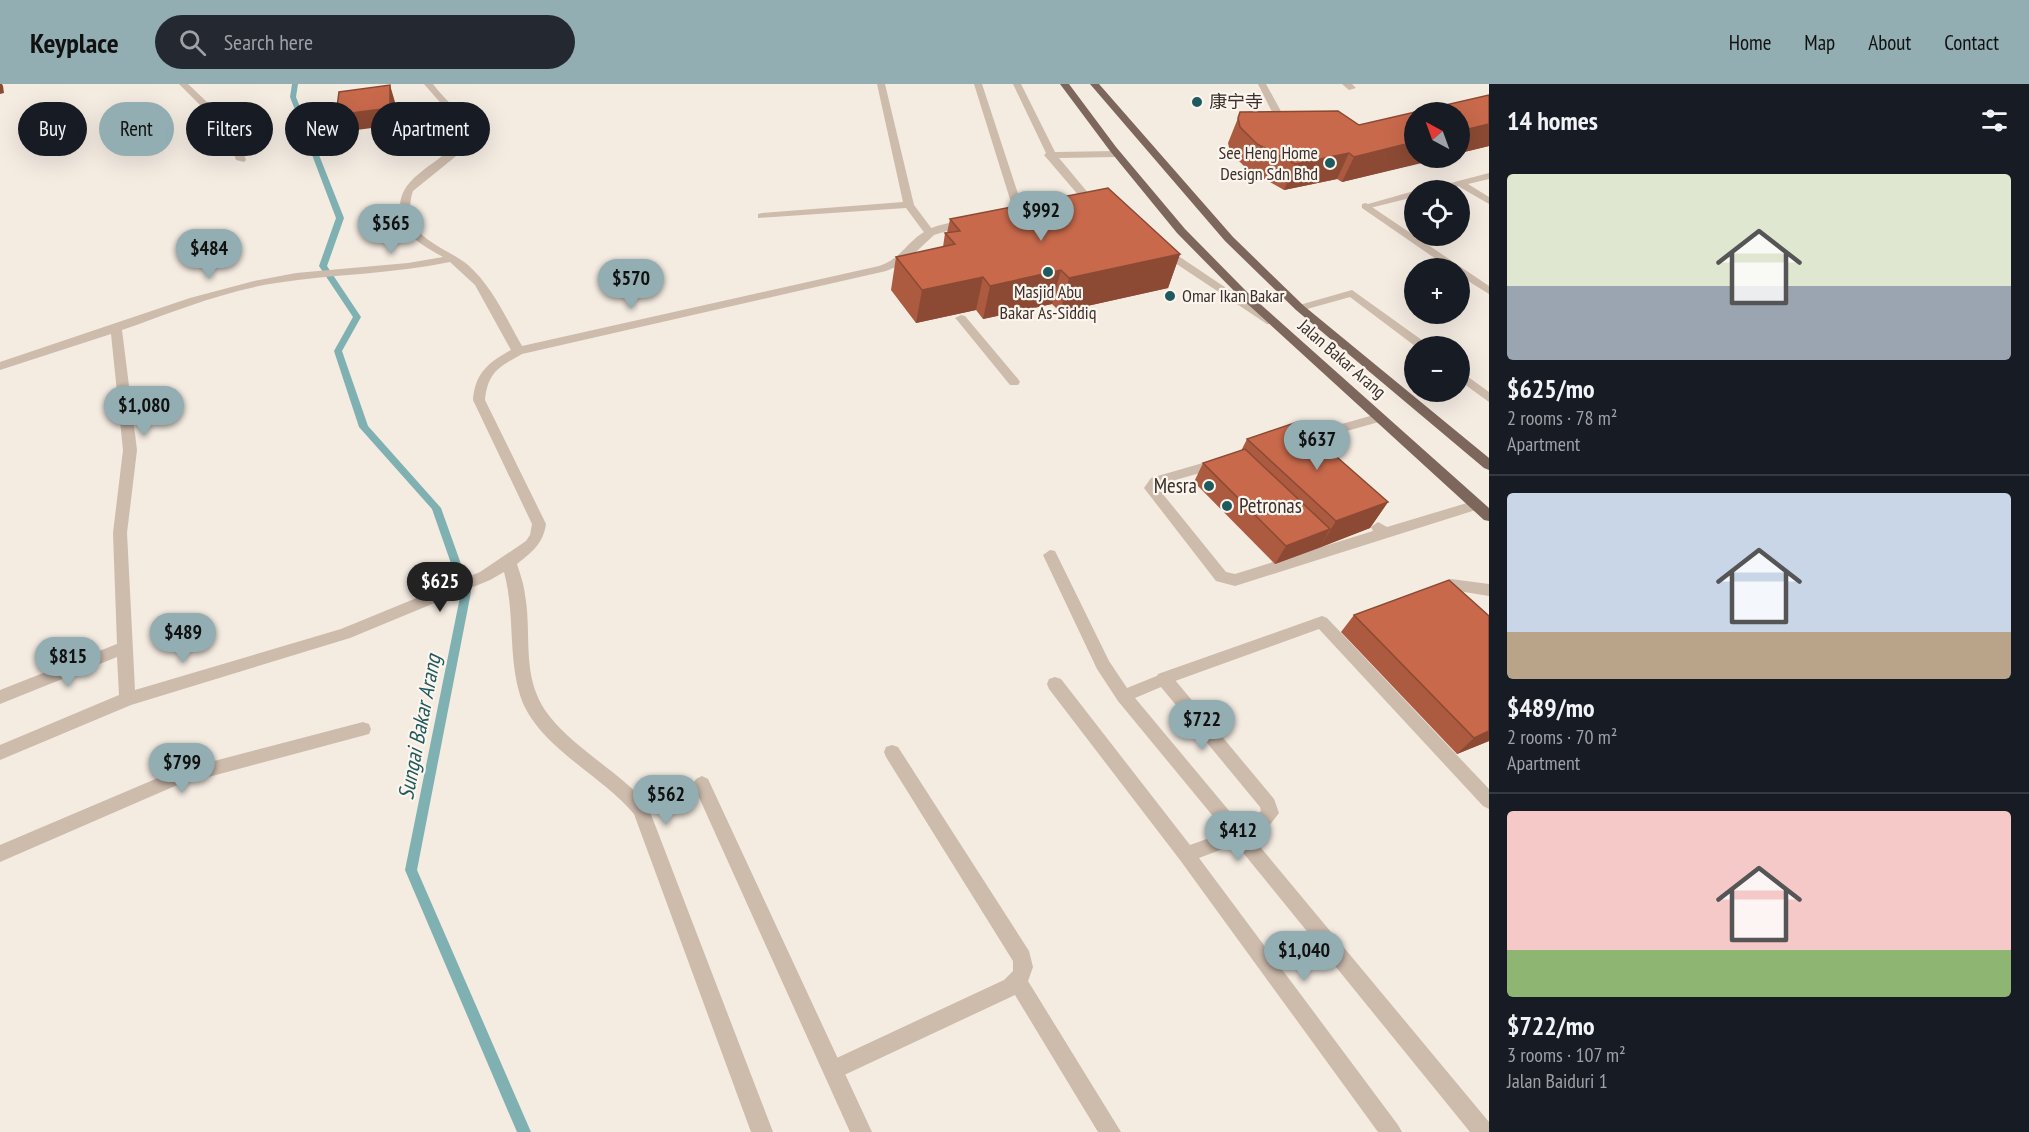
<!DOCTYPE html>
<html lang="en">
<head>
<meta charset="utf-8">
<style>
	:root { --surface:#171b24; --page:#242831; --text:#f1f3f6; --muted:#9ea1a6; --line:#363941; --accent:#92aeb2 }
	body { margin:0; font-family:"PT Sans Narrow","Noto Sans SC",sans-serif; background:var(--page); color:var(--text); height:100vh; display:flex; flex-direction:column; font-size:22px; white-space:nowrap }
	* { box-sizing:border-box; margin:0 }
	p { font-size:20px; color:var(--muted) }
	.icon { flex:none; width:33px; height:33px; fill:none; stroke:currentColor; stroke-width:2; stroke-linecap:round; stroke-linejoin:round }
	.map { position:relative; flex:1; overflow:hidden }
	.details { display:flex; flex-direction:column; background:var(--surface); width:540px }
	.details>* { flex:none }
	.hud { position:absolute; left:18px; top:18px; width:570px; height:54px; display:flex; gap:12px }
	.needle { width:39px; rotate:319deg }
	.controls { position:absolute; left:1404px; top:18px; display:grid; gap:12px }
	.controls a { display:grid; place-items:center; width:66px; height:66px; border-radius:50%; background:var(--surface); box-shadow:0 6px 24px #0002; font-size:30px }
	.price { position:absolute; translate:-50% -51px; padding:0 14px; border-radius:21px; background:var(--accent); color:#111; font-size:20px; line-height:39px; filter:drop-shadow(0 2px 3px #0008) }
	.price::after { content:''; position:absolute; left:50%; top:36px; width:18px; height:14px; margin-left:-9px; background:inherit; clip-path:polygon(0 0,100% 0,50% 100%) }
	.price.selected { background:#222; color:#fff }
	ul { padding:0; list-style:none }
	li { display:grid; align-content:center; gap:12px; height:318px; padding:0 18px }
	li+li { border-top:2px solid var(--line) }
	li span { display:grid; place-items:center; height:186px; border-radius:6px; color:#555 }
	li>.icon { margin-inline-start:auto }
	span .icon { width:108px; height:108px; fill:#fffc; stroke-width:1 }
	li b { font-size:26px }
	h2 { display:flex; justify-content:space-between; align-items:center; height:72px; padding:0 18px; font-size:26px }
	.pill { padding:0 21px; border-radius:27px; background:var(--surface); box-shadow:0 6px 24px #0002; font-size:21px; line-height:54px }
	.pill.selected { background:var(--accent); color:#111 }
	header { display:flex; align-items:center; gap:36px; box-sizing:border-box; height:84px; padding:0 30px; background:var(--accent); color:#111 }
	header strong { font-size:28px }
	nav { display:flex; gap:33px; margin-inline-start:auto; font-size:21px }
	.search { width:420px; height:54px; background:var(--page); display:flex; align-items:center; gap:15px; box-sizing:border-box; padding:0 21px; border-radius:33px; color:var(--muted); font-size:22px }
	main { display:flex; flex:1; min-height:0 }
	.map>svg:first-child { display:block }
	.lines { fill:none; stroke-linecap:round; stroke-linejoin:round }
	.stream { fill:#7fb0b2; fill-rule:evenodd }
	.path { stroke:#b9a596; stroke-width:4.5; stroke-dasharray:4 4; stroke-linecap:butt }
	.lane { fill:#cdbbac; fill-rule:evenodd }
	.street { fill:#cdbbac; fill-rule:evenodd }
	.primary { fill:#7d675c; fill-rule:evenodd }
	.wall { fill:#ac5a40 }
	.shaded-wall { fill:#8c4a34 }
	.building { fill:#c8694b; stroke:#8c4a34; stroke-width:1.5 }
	.poi-dot { fill:#1f5a5e; stroke:#fbf5ee; stroke-width:2 }
	.labels { text-anchor:middle; stroke-width:4.5; stroke-linejoin:round; paint-order:stroke }
	.far-poi-label { font-size:18px; fill:#3b302b; stroke:#fbf5ee; text-anchor:start }
	.far-street-label { font-size:18px; fill:#3b302b; stroke:#fbf5ee }
	.poi-label { font-size:21px; fill:#3b302b; stroke:#fbf5ee; text-anchor:end }
	.water-label { font-size:22px; font-style:italic; fill:#1f5a5e; stroke:#fbf5ee }
</style>
</head>
<body>
<header>
<strong>Keyplace</strong>
<div class="search"><svg class="icon" aria-label="search" viewBox="0 0 24 24"><circle cx="10" cy="10" r="6"/><path d="M15 15l6 6"/></svg>Search here</div>
<nav><a>Home</a><a>Map</a><a>About</a><a>Contact</a></nav>
</header>
<main>
<div class="map">
<svg width="1489" height="1048" viewBox="0 0 1489 1048">
	<rect width="100%" height="100%" fill="#f4ebe1"/>
	<g class="lines">
		<path class="stream" d="M292,0H298L296,13L344,134L327,182L361,233L342,267L368,342L441,424L471,508L417,786L531,1048H517L405,786L461,508L432,425L359,343L334,267L353,233L319,182L336,134L290,13Z"/>
		<path class="path" d="M663,715L678,707"/>
		<path class="lane" d="M877,0H885L914,121L935,149L934,151H926L906,124L758,134V130L762,129L903,118Z
			M974,0H982L1024,128L1023,130L1014,128Z
			M1013,0H1021L1055,68L1117,67L1122,70L1117,73L1059,74L1094,116V120H1086L1044,71L1046,69Z
			M1258,0H1266L1288,40L1286,42L1278,40Z
			M1342,0H1352L1356,4L1349,6Z
			M1366,119L1489,202V210L1460,192V184H1449L1362,124V120Z
			M1352,206L1426,259L1428,262H1415L1350,213L1300,227L1294,224L1296,222Z
			M961,231L965,232L1018,295L1020,298L1018,301H1010L957,236L955,234Z
			M1460,287L1489,308V318L1460,297Z
			M1381,329L1387,333L1386,336L1293,362L1286,358L1288,355Z
			M1220,374L1227,379L1225,382L1161,400L1158,404L1226,488L1235,490L1373,447L1371,443L1378,438L1387,443L1477,416L1484,421L1482,424L1235,502L1216,497L1144,404L1151,394Z
			M1322,532L1327,534L1489,705V725L1483,722L1319,545L1164,601L1158,600L1156,595L1158,590Z
			M892,661L898,663L1029,867L1033,883L1028,897L1121,1048H1098L1015,911L840,993L833,996L826,993L823,986L826,979L1004,896L1013,887V877L886,673L884,668L886,663Z"/>
		<path class="street" d="M179,0H188L227,37L235,46L246,76L244,78L236,76L226,47Z
			M424,0H433C446,18 465,29 470,53L455,73L413,107C409,118 409,133 415,143C427,160 452,168 468,181C492,202 506,234 522,262L879,182C900,175 904,162 921,150C934,140 951,139 967,136L972,139L934,151L903,180L886,187L522,270C499,283 488,288 485,316L546,440C543,460 532,468 517,480C520,490 524,500 525,511C531,543 524,580 537,611C554,654 617,684 647,720L773,1048H751L634,730C602,691 536,662 520,611C508,571 515,528 504,488L490,496L350,554L131,621L0,676V661L119,611L117,573L0,620V606L117,560L113,449L123,366L111,250L0,286V278L190,214L254,197L296,189L408,179L443,173C424,162 401,151 400,126C398,90 443,81 460,53L452,32ZM450,178L475,201L511,266C489,278 475,289 473,316L532,440L530,451L526,457L480,488L341,545L135,606L127,449L137,366L122,246C173,228 223,207 276,199C334,190 393,190 450,178Z
			M1489,89V95L1468,100L1489,113V120L1458,102L1440,106H1424Z
			M1414,107V113L1366,125L1361,122Z
			M1161,162L1165,163L1277,238L1275,240H1267L1157,167L1156,165Z
			M1050,466L1055,467L1109,577L1127,604L1164,589L1170,590L1274,715L1279,729L1269,742L1252,753L1489,1038V1048H1470L1236,760L1199,774L1398,1041L1402,1048H1378L1180,776L1049,605L1047,600L1049,595L1055,593L1061,595L1190,761L1226,748L1118,617L1097,585L1043,471ZM1161,603L1260,723L1261,727L1241,741L1135,614Z
			M1451,495L1489,500V512L1446,505L1444,501L1446,497Z
			M363,638L369,640L371,645L369,650L175,702L0,778V761L172,688Z
			M702,692L708,695L872,1048H850L693,700L696,695Z"/>
		<path class="primary" d="M1060,0H1069L1116,63L1185,145L1249,210L1489,424V437L1484,436L1241,214L1177,149L1110,67Z
			M1090,0H1099L1233,153L1304,222L1489,374V386L1484,384L1296,226L1225,157Z"/>
	</g>
	<path class="wall" d="M1489,11V62L1342,98L1337,95L1284,106L1247,85L1230,68L1228,59L1238,34L1359,41Z
		M950,135L1180,170L1168,204L1060,228L1052,220L983,235L976,226L916,239L891,206L896,173L943,163L945,149H947Z
		M1247,355L1388,418L1370,444L1275,480L1194,398L1203,379L1241,367Z
		M1354,531L1489,532V657L1457,670L1341,548Z"/>
	<path class="shaded-wall" d="M0,0H2L3,2L4,9L0,10Z
		M390,1L395,18V41L341,48L336,31Z
		M1489,40V62L1460,69V47Z
		M1414,58V74H1443L1342,98L1354,73Z
		M1349,69L1337,95L1284,106L1295,80Z
		M1180,170L1168,204L1060,228L1069,194Z
		M1061,186L1052,220L983,235L990,202Z
		M983,193L976,226L916,239L922,206Z
		M1388,418L1370,444L1319,464L1336,437Z
		M1330,445L1319,464L1275,480L1286,462Z
		M1489,647V657L1457,670L1474,654Z"/>
	<path class="building" d="M390,1V24L336,31L339,8Z
		M1489,11V40L1460,47V28H1414V58L1354,73L1349,69L1295,80L1257,60L1240,43L1238,34L1240,28L1338,27L1359,41Z
		M1108,104L1180,170L1069,194L1061,186L990,202L983,193L922,206L896,173L955,160L945,149L960,147L950,135Z
		M1297,338L1388,418L1336,437L1247,355Z
		M1245,365L1330,445L1286,462L1203,379Z
		M1449,496L1489,532V647L1474,654L1354,531Z"/>
	<g class="poi-dot">
		<circle cx="1197" cy="18" r="6"/>
		<circle cx="1330" cy="79" r="6"/>
		<circle cx="1048" cy="188" r="6"/>
		<circle cx="1170" cy="212" r="6"/>
		<circle cx="1209" cy="402" r="6"/>
		<circle cx="1227" cy="422" r="6"/>
	</g>
	<g class="labels">
		<g class="far-poi-label">
			<text x="1209" y="24">康宁寺</text>
			<text x="1318" y="75" text-anchor="end">See Heng Home<tspan x="1318" dy="21">Design Sdn Bhd</tspan></text>
			<text x="1048" y="214" text-anchor="middle">Masjid Abu<tspan x="1048" dy="21">Bakar As-Siddiq</tspan></text>
			<text x="1182" y="218">Omar Ikan Bakar</text>
		</g>
		<g class="far-street-label">
			<text transform="translate(1342 275) rotate(41)" y="6">Jalan Bakar Arang</text>
		</g>
		<g class="poi-label">
			<text x="1197" y="409">Mesra</text>
			<text x="1239" y="429" text-anchor="start">Petronas</text>
		</g>
		<g class="water-label">
			<text transform="translate(419 643) rotate(-79)" y="8">Sungai Bakar Arang</text>
		</g>
	</g>
</svg>
<div class="controls">
<a><svg class="needle" viewBox="-14 -14 28 28"><path d="M0-13l5 13h-10z" fill="#e53935"/><path d="M0 13l5-13h-10z" fill="#9ea1a6"/></svg></a>
<a><svg class="icon" aria-label="locate" viewBox="0 0 24 24"><circle cx="12" cy="12" r="6"/><path d="M12 2v4M12 18v4M2 12h4M18 12h4"/></svg></a>
<a>+</a>
<a>−</a>
</div>
<b class="price" style="left:1041px;top:158px">$992</b>
<b class="price" style="left:391px;top:171px">$565</b>
<b class="price" style="left:209px;top:196px">$484</b>
<b class="price" style="left:631px;top:226px">$570</b>
<b class="price" style="left:144px;top:353px">$1,080</b>
<b class="price" style="left:1317px;top:387px">$637</b>
<b class="price selected" style="left:440px;top:529px">$625</b>
<b class="price" style="left:183px;top:580px">$489</b>
<b class="price" style="left:68px;top:604px">$815</b>
<b class="price" style="left:1202px;top:667px">$722</b>
<b class="price" style="left:182px;top:710px">$799</b>
<b class="price" style="left:666px;top:742px">$562</b>
<b class="price" style="left:1238px;top:778px">$412</b>
<b class="price" style="left:1304px;top:898px">$1,040</b>
<div class="hud">
<a class="pill">Buy</a>
<a class="pill selected">Rent</a>
<a class="pill">Filters</a>
<a class="pill">New</a>
<a class="pill">Apartment</a>
</div>
</div>
<section class="details">
<h2>14 homes<svg class="icon" aria-label="filters" viewBox="0 0 24 24"><path d="M4 7h16M4 17h16"/><circle cx="9" cy="7" r="2"/><circle cx="15" cy="17" r="2"/></svg></h2>
<ul>
<li><span style="background:linear-gradient(#dfe7d0 60%,#9aa5b1 0)"><svg class="icon" aria-label="home" viewBox="0 0 24 24"><path d="M3 11l9-7 9 7M6 9v11h12V9"/></svg></span><div><b>$625/mo</b><p>2 rooms · 78 m²</p><p>Apartment</p></div></li>
<li><span style="background:linear-gradient(#c9d6e8 75%,#b9a48a 0)"><svg class="icon" aria-label="home" viewBox="0 0 24 24"><path d="M3 11l9-7 9 7M6 9v11h12V9"/></svg></span><div><b>$489/mo</b><p>2 rooms · 70 m²</p><p>Apartment</p></div></li>
<li><span style="background:linear-gradient(#f6c9c9 75%,#8fb573 0)"><svg class="icon" aria-label="home" viewBox="0 0 24 24"><path d="M3 11l9-7 9 7M6 9v11h12V9"/></svg></span><div><b>$722/mo</b><p>3 rooms · 107 m²</p><p>Jalan Baiduri 1</p></div></li>
</ul>
</section>
</main>
</body>
</html>
